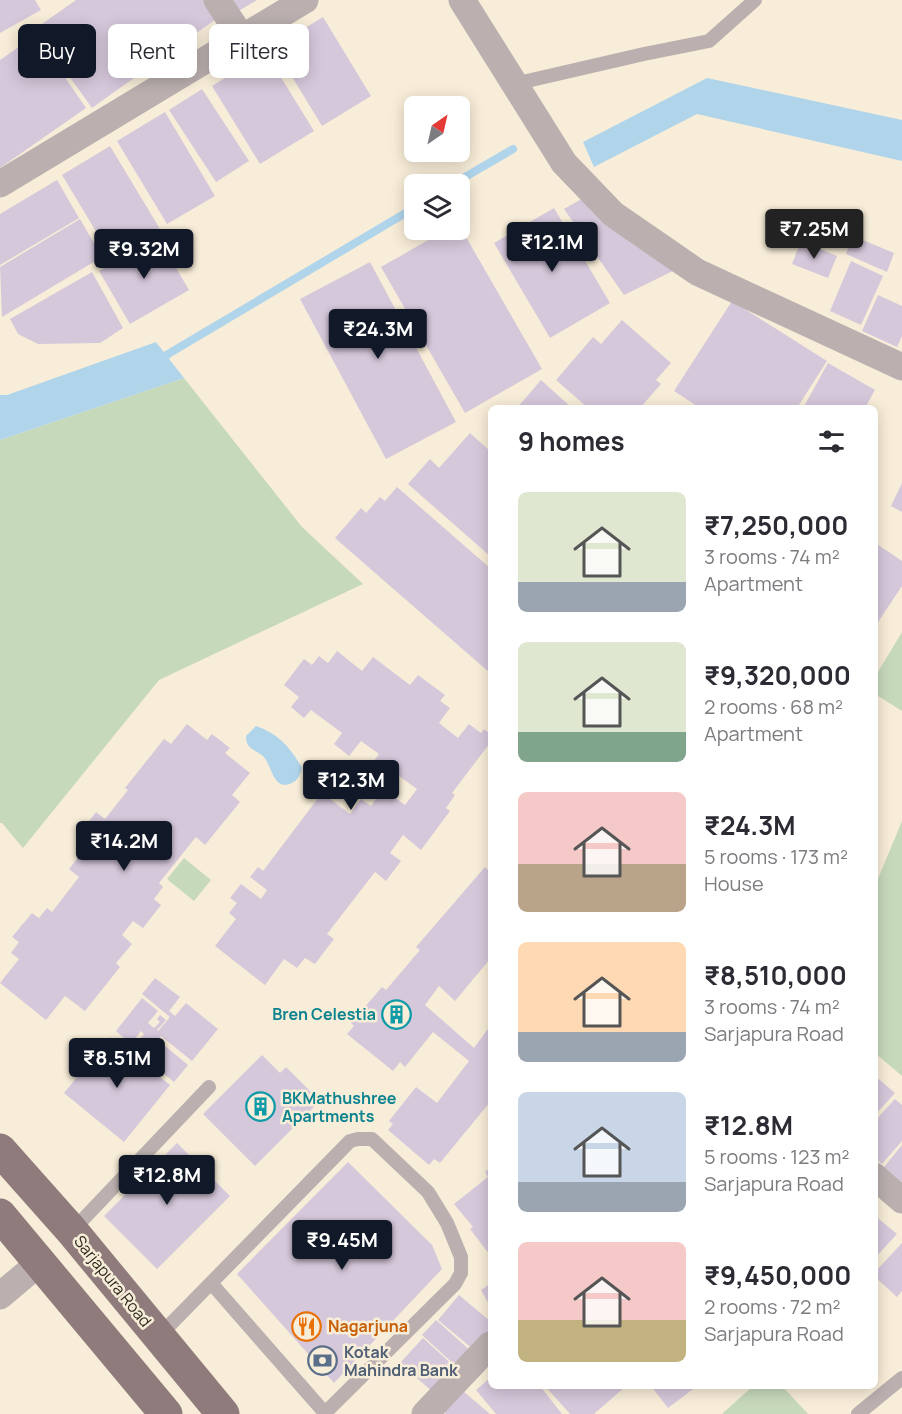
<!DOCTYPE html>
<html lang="en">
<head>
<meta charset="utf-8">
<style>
	:root { --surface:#fff; --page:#f2f2f3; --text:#2b2b33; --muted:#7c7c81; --accent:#111827 }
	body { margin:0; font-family:Manrope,sans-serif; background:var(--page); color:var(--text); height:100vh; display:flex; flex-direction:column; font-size:22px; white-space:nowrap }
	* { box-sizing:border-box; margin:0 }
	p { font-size:20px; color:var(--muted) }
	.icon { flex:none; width:33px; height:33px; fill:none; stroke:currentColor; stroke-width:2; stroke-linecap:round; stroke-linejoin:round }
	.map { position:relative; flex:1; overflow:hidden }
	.panel { position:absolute; left:488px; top:405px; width:390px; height:984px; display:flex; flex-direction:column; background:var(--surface); border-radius:9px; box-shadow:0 3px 15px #0003 }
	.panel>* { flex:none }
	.top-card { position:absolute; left:18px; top:24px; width:380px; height:54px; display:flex; gap:12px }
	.needle { width:39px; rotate:34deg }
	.controls { position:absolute; left:404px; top:96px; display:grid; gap:12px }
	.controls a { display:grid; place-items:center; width:66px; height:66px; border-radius:9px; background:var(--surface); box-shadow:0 3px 15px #0003; font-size:30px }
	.price { position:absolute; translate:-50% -51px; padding:0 14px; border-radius:6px; background:var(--accent); color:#fff; font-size:20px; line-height:39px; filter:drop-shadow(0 2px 3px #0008) }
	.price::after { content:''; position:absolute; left:50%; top:36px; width:18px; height:14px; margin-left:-9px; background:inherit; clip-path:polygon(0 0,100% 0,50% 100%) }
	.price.current { background:#222; color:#fff }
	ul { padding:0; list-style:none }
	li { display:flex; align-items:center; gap:18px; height:150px; padding:0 30px }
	li span { display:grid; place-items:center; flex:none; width:168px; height:120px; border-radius:9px; color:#555 }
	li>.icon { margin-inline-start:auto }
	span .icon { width:72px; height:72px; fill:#fffc; stroke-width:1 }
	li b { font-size:26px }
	h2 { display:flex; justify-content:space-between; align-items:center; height:72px; padding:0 30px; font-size:26px }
	.tag { padding:0 21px; border-radius:9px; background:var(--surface); box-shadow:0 3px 15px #0003; font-size:21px; line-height:54px }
	.tag.current { background:var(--accent); color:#fff }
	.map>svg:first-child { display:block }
	.green { fill:#c7d9bb }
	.water { fill:#b0d5eb }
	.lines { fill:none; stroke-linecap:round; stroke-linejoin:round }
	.stream { stroke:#b0d5eb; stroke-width:8 }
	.building { fill:#d6c8db }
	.lane { stroke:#bbafaf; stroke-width:14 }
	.street { stroke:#bbafaf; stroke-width:27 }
	.primary { stroke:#8f7b7b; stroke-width:33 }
	.labels { text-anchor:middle; stroke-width:5; stroke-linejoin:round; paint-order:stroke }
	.culture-label { font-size:16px; font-weight:bold; fill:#0d838f; stroke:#f8edd8; text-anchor:end }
	.street-label { font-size:16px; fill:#2d2921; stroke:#f8edd8 }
	.food-label { font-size:16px; font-weight:bold; fill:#c56008; stroke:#f8edd8; text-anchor:start }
	.service-label { font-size:16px; font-weight:bold; fill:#4e5e75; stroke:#f8edd8; text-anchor:start }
</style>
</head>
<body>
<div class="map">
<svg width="902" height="1414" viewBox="0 0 902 1414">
	<rect width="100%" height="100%" fill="#f8edd8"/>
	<path class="green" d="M184,378L302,527L363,584L159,680L23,848L2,823H0V440Z
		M902,632V711L875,694V677Z
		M902,821V1076L875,1053V886Z
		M184,858L211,880L194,901L167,879Z
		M753,1386H782L808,1414H722Z"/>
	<path class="water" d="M707,78L902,120V161L697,114L594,167L583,142Z
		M156,342L184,378L0,440V395H7Z
		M256,726C278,733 291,748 302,768C300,775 298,780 292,783C273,792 272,765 263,756C255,749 246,750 246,736Z"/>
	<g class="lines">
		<path class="stream" d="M453,184L513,149
			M158,360L414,208"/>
	</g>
	<path class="building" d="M0,0H35L41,10L0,33Z
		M76,0H207L219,17L92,108L35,29Z
		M224,0H257L232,15Z
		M323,17L371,96L322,126L274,47Z
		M36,35L86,108L0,168V60Z
		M266,53L314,131L260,164L212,86Z
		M202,89L249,161L216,182L169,110Z
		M165,112L215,196L167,224L117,141Z
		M110,146L160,229L112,258L62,175Z
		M57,180L79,218L0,265V214Z
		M587,196L681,267L624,295L564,209Z
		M554,208L610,303L550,338L494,243Z
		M80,219L102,257L2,317L0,267Z
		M459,225L542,369L465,413L381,267L446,230H459Z
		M853,236L894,253L887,272L846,254Z
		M158,237L189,290L130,324L99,271Z
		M801,241L837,256L828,278L792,264Z
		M851,261L883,276L861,325L830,311Z
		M370,262L456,422L386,459L300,299Z
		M92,272L123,328L100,343L38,344L18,334L10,319Z
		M878,295L902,306V336L897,347L862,331Z
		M732,301L827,361L797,408H700L674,391Z
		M622,320L671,363L656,380L661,384L640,408H588L556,380L593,337L601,344Z
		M828,363L875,390L865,408H803Z
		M541,380L572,408H517Z
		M470,433L490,451V556L408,484L430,459L439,468Z
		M902,483V512L891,506Z
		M397,487L490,568V673L335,538L361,508L366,513L380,497L385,501Z
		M874,542L902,561V586L874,628Z
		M337,651L362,671L373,657L410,685L418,675L445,695L440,701L450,708L439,723L458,738L469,724L481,733L484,729L490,734V743L452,793L455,795L446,808L450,811L421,850L403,835L390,853L401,861L386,881L375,872L327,934L334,939L315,964L305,958L297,968L284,959L265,985L215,946L236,919L229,913L237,903L230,898L241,884L261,899L267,890L250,877L258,867L263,871L322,793L350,814L361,799L371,806L383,789L405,805L417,789L395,773L389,781L370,766L379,754L361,741L349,756L334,744L342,733L311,710L304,718L291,707L299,697L284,685L304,659L312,665L319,656L328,663Z
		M187,724L207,740L212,734L230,748L225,753L250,773L232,795L240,802L205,845L196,837L159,883L163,887L154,899L161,905L143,928L133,921L122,935L132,944L116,963L120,967L85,1011L65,996L46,1020L0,983L19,959L11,953L19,942L12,937L32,913L39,918L47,908L52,912L79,877L69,869L88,845L77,837L96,812L105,819L128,790L125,788L164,739L171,744Z
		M485,867L489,871L490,869V959L455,1001L439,986L425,1005L474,1048L490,1026V1102L440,1163L434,1159L429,1165L388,1130L393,1124L389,1121L416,1087L437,1103L469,1061L433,1032L405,1067L400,1062L393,1071L347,1034L354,1026L351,1023L382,987L386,990L420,950L416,947Z
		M155,978L180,997L169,1011L175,1016L186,1003L218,1029L192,1061L161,1036L158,1040L188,1065L174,1082L133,1048L144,1034L141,1031L131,1044L116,1031L142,998L158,1011L148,1023L154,1028L160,1022L157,1019L160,1015L166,1020L157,1030L158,1031L170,1017L142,994Z
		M110,1037L170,1085L124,1142L64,1093Z
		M262,1055L280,1073L286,1067L320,1101L255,1166L203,1114Z
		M874,1075L895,1093L874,1116Z
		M895,1099L902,1105V1141L882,1164L874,1157V1122Z
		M177,1143L230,1196L157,1269L104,1216Z
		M902,1145V1182L884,1167Z
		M348,1162L432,1245L442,1269L334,1383L237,1274Z
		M490,1168V1255L470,1229L473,1227L454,1204L488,1177L485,1172Z
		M874,1215L897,1234L874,1259Z
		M902,1243V1291L897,1297L874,1276V1273Z
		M490,1284V1306L481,1290Z
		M459,1295L490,1321V1331L474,1350L438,1320Z
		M436,1320L473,1353L459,1369L422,1335Z
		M423,1338L457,1369L435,1394L400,1363Z
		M490,1378V1386H540L562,1414H496L476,1390Z
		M545,1386H626L594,1414H570Z
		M651,1386H697L668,1408Z
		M463,1391L490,1414H446L444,1413Z"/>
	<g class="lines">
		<path class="lane" d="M514,84L644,54L709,41L755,0
			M72,1231L209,1087
			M211,1283L325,1413
			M158,1337L350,1141L358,1139H372L428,1192L447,1223L461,1257V1273L455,1284L324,1414
			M858,1414L902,1378"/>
		<path class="street" d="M217,0L242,38
			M462,0L564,163L613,214L697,272L902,367
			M0,184L305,0
			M874,1176L902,1200
			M0,1296L38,1264
			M425,1414L490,1345"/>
		<path class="primary" d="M0,1150L72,1231L223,1414
			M0,1215L166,1414"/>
	</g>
	<defs>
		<symbol id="building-ring" viewBox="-11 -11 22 22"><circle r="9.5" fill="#f8edd8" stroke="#0f9aa8" stroke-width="1.5"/><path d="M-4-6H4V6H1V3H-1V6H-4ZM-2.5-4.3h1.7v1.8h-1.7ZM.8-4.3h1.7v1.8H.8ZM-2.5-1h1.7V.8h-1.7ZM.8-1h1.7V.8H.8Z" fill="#0f9aa8"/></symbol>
		<symbol id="restaurant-ring" viewBox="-11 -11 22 22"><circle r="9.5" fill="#f8edd8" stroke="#e8710a" stroke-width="1.5"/><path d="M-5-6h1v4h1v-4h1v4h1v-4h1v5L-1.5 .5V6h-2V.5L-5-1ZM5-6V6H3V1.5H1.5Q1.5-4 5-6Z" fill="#e8710a"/></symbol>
		<symbol id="bank-ring" viewBox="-11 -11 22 22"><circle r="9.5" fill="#f8edd8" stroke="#5c6f8a" stroke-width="1.5"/><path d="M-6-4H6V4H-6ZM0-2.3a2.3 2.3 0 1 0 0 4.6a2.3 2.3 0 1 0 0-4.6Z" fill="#5c6f8a"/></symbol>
	</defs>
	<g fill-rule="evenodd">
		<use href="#building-ring" x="380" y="998" width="33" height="33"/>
		<use href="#building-ring" x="244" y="1090" width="33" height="33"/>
		<use href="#restaurant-ring" x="290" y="1310" width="33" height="33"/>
		<use href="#bank-ring" x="306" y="1344" width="33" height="33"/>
	</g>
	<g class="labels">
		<g class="culture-label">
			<text x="376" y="1020">Bren Celestia</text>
			<text x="282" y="1104" text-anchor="start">BKMathushree<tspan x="282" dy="18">Apartments</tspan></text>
		</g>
		<g class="street-label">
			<text transform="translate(113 1281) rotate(51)" y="6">Sarjapura Road</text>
		</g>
		<g class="food-label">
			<text x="328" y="1332">Nagarjuna</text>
		</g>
		<g class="service-label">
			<text x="344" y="1358">Kotak<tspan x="344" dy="18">Mahindra Bank</tspan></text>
		</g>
	</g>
</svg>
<div class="controls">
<a><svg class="needle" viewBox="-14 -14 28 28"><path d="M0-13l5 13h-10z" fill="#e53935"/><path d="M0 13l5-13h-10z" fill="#7c7c81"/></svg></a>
<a><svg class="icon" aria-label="layers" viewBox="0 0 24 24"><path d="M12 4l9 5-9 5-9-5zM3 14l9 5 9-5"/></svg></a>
</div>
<b class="price current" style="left:814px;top:260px">₹7.25M</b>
<b class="price" style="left:552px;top:273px">₹12.1M</b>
<b class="price" style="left:144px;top:280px">₹9.32M</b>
<b class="price" style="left:378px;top:360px">₹24.3M</b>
<b class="price" style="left:351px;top:811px">₹12.3M</b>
<b class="price" style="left:124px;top:872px">₹14.2M</b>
<b class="price" style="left:117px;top:1089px">₹8.51M</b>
<b class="price" style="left:167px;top:1206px">₹12.8M</b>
<b class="price" style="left:342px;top:1271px">₹9.45M</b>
<div class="top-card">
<a class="tag current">Buy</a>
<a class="tag">Rent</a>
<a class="tag">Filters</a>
</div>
<section class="panel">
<h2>9 homes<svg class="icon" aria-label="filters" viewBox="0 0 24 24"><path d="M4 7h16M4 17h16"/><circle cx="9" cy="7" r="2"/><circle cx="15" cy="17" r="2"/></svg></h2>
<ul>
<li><span style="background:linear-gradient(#dfe7d0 75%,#9aa5b1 0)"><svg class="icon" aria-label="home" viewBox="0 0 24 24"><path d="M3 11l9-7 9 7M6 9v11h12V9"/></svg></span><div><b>₹7,250,000</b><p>3 rooms · 74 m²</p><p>Apartment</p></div></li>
<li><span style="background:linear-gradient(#dfe7d0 75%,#7fa58c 0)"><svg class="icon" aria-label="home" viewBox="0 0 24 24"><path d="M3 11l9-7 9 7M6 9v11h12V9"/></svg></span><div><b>₹9,320,000</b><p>2 rooms · 68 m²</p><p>Apartment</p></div></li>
<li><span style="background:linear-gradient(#f6c9c9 60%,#b9a48a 0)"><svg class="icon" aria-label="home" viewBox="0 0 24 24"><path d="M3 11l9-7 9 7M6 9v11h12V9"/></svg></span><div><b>₹24.3M</b><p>5 rooms · 173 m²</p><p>House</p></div></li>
<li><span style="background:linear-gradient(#ffd9b3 75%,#9aa5b1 0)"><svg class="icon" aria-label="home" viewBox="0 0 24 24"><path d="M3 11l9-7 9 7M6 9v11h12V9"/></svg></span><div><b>₹8,510,000</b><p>3 rooms · 74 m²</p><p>Sarjapura Road</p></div></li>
<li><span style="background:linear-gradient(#c9d6e8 75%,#9aa5b1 0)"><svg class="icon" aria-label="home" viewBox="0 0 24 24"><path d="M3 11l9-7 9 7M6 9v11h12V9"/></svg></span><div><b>₹12.8M</b><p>5 rooms · 123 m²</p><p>Sarjapura Road</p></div></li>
<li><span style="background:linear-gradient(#f6c9c9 65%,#c2b280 0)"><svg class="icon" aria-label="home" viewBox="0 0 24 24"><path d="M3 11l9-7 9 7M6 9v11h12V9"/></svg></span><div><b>₹9,450,000</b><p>2 rooms · 72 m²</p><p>Sarjapura Road</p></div></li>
</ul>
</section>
</div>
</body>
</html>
